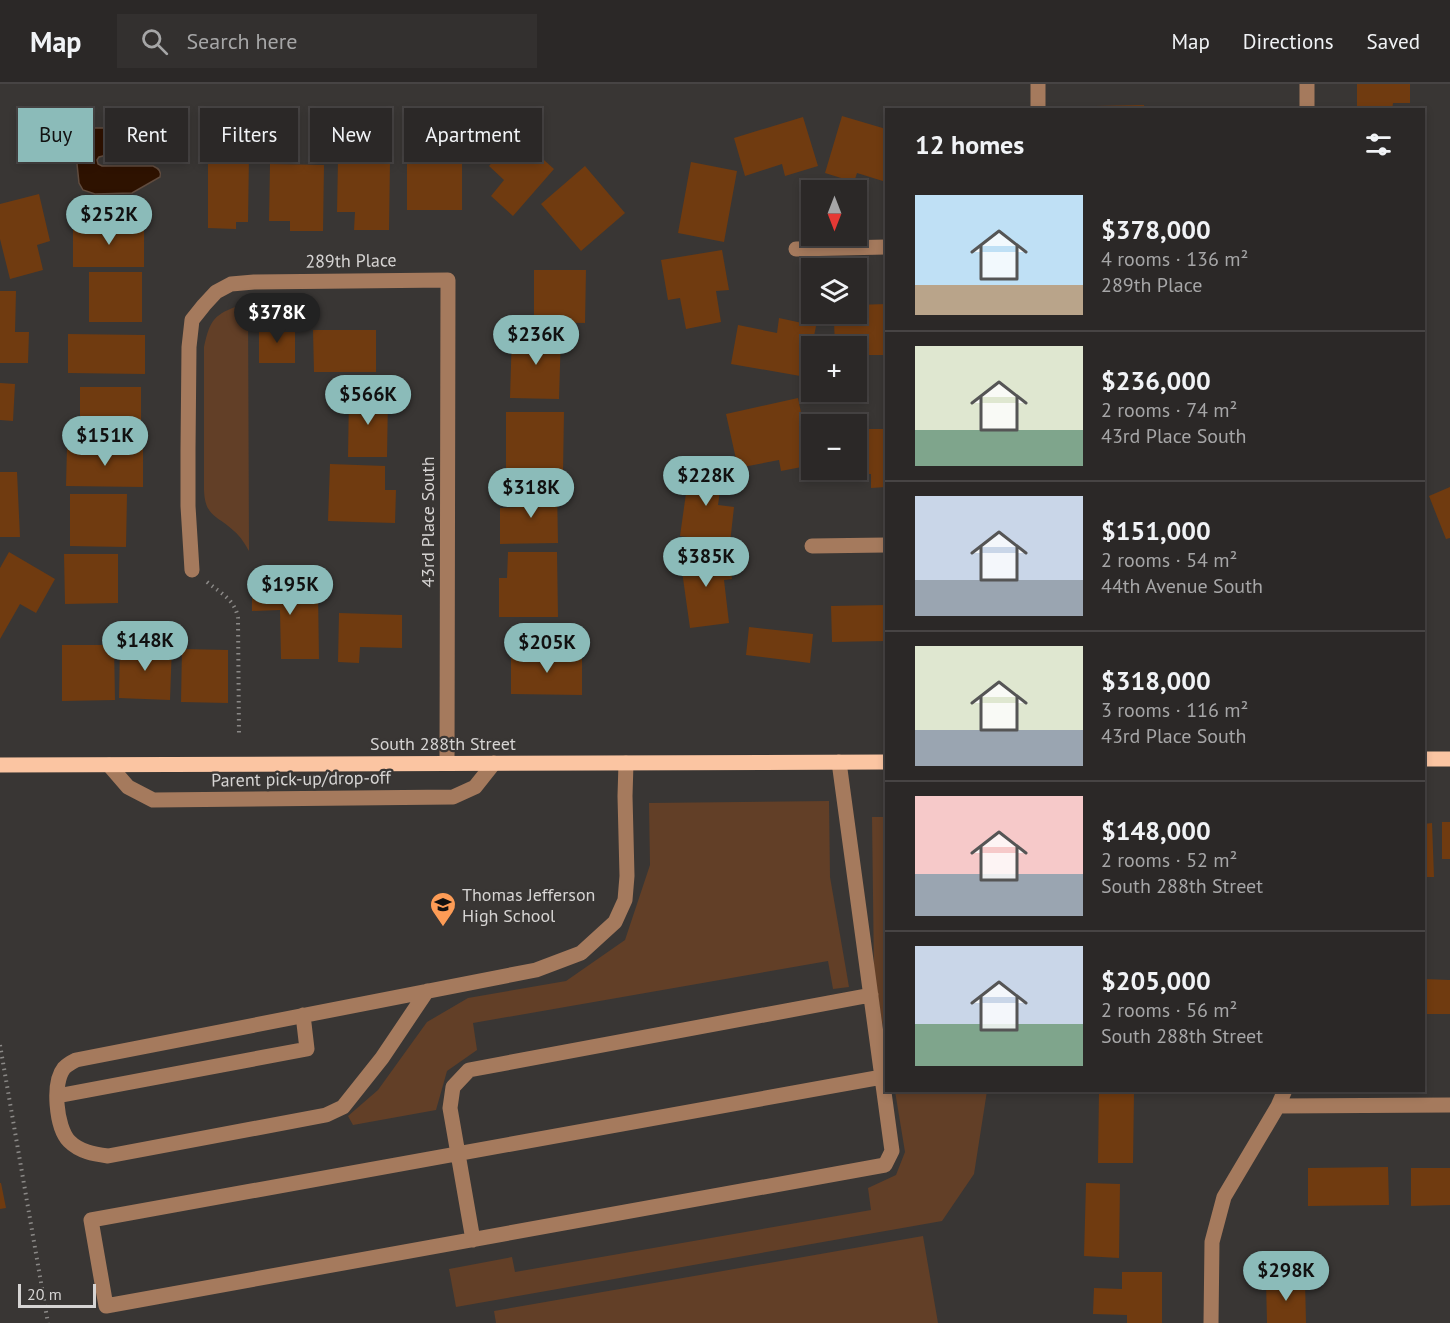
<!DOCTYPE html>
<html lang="en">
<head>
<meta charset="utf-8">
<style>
	:root { --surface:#2b2827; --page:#33302f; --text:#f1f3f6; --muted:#a6a6a7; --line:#474444; --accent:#8bbbb9 }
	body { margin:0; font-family:"PT Sans",sans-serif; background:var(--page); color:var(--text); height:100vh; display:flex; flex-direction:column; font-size:22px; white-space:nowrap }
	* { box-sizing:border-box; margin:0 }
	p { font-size:20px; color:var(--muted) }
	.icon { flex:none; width:33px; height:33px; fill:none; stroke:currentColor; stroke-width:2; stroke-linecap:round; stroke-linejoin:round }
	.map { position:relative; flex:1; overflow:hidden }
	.drawer { position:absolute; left:885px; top:24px; width:540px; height:984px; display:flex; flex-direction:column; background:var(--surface); border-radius:0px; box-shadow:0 3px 9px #0003,0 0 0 2px var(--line) }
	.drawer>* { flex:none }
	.banner { position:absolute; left:18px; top:24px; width:570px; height:54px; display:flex; gap:12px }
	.needle { width:39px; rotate:180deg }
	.tools { position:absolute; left:801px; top:96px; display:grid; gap:12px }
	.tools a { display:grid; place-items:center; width:66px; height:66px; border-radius:0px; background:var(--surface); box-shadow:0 3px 9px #0003,0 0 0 2px var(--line); font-size:30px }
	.scale { position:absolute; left:18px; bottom:15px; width:78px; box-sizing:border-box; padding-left:6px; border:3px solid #d6d4d3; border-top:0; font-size:16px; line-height:21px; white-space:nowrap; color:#d6d4d3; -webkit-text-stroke:4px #393634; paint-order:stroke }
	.price { position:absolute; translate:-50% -51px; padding:0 14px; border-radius:21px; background:var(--accent); color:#111; font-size:20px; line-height:39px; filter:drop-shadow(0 2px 3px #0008) }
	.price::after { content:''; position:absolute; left:50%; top:36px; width:18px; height:14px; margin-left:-9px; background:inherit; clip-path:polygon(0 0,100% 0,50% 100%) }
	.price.current { background:#222; color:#fff }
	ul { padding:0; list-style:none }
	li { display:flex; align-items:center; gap:18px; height:150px; padding:0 30px }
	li+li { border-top:2px solid var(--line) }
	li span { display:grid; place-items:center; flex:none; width:168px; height:120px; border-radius:0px; color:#555 }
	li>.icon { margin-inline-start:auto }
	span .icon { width:72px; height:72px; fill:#fffc; stroke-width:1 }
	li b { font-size:26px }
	h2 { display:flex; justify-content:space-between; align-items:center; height:72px; padding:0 30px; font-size:26px }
	.pill { padding:0 21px; border-radius:0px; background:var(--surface); box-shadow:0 3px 9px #0003,0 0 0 2px var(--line); font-size:21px; line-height:54px }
	.pill.current { background:var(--accent); color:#111 }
	header { display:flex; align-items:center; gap:36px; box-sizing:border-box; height:84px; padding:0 30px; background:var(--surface); border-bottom:2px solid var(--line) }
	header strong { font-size:28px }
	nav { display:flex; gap:33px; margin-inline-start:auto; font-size:21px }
	.search { width:420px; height:54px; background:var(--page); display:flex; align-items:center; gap:15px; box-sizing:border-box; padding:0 21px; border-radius:0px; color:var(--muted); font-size:22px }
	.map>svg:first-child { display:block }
	.green { fill:#623f27 }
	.water { fill:#2e1200; stroke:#604c3f; stroke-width:1.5 }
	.building { fill:#703b10 }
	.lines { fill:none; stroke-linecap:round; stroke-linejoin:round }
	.path { stroke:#8b8987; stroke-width:4; stroke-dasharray:1.5 4.5; stroke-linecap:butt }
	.minor { stroke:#a57a5d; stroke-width:15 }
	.major { stroke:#fbc5a2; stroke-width:15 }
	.labels { text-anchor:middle; stroke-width:4.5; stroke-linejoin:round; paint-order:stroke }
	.street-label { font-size:18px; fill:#d6d4d3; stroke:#393634 }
	.poi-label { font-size:18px; fill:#d6d4d3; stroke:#393634; text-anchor:start }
</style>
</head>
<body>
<header>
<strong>Map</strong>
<div class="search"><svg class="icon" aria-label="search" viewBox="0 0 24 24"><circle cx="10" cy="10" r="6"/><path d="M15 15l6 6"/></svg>Search here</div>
<nav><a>Map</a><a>Directions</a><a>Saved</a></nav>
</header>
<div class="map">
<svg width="1450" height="1239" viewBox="0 0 1450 1239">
	<rect width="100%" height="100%" fill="#393634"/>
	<path class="green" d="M241,221H248L249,467C245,460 241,453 234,447C217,431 205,433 204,406V263C210,236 214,230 241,221Z
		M829,717L830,793L849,903L833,905L828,877L473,939L477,966L447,987L436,1026L353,1041L348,1032L378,1006L427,938L468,914L566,897L625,856L650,781L649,719Z
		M872,733H886V960L874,890Z
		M895,1007H987L974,1090L942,1137L456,1223L449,1185L512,1173L515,1188L871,1126L868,1104L896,1091L905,1068Z
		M923,1152L938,1239H496L494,1227Z"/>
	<path class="water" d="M89,44H148C164,47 169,56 158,69C138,73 118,67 99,73L97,76L98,80L102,82H153C158,84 162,87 160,93L132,109L95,110L83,106L79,99L77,80V64L79,54L83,48Z"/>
	<path class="building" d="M1357,0H1410V19H1393L1392,26H1357Z
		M1144,21V26H1095V22Z
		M842,32L886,45V98L857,89L854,98L825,89Z
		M803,33L818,82L785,92L782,80L745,92L734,54Z
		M516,51L554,85L513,132L491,112L504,96L489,82Z
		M407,66H462V126H407Z
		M208,71H249L248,138H236V145L208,144Z
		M338,76H390L389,146H354L355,128H337Z
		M691,78L737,87L724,158L678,149Z
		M270,80L324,81L323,147H290V137H269Z
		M585,82L625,129L581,167L541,120Z
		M39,110L50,157L37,161L43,186L10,195L0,155V120Z
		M144,141V183H73V142Z
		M722,166L729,206L716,207L721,238L686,245L680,214L668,216L661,176Z
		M534,186H586L585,239L534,238Z
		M89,188H142V238H89Z
		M0,207H16L15,248H29L28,279H0Z
		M886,220V271H856V262H835L834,238H852V230H856V221Z
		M779,234L816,242L806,293L731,280L738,241L777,249Z
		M259,241H295V279H259Z
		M313,246H376V288H314Z
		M512,248L561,249L559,315L510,314Z
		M68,250L145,251V290L68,289Z
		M0,299L15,300L13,337L0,336Z
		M80,303H141V353H80Z
		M349,311L388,312L387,373H348Z
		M798,314L812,381L781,387L779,376L738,384L726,330Z
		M506,328H564L563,388L506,387Z
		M856,345H886V403L871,404V390H834V386H856Z
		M67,363H143V403L66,402Z
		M330,380L385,382V406H396L395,439L328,437Z
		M690,381L723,385L718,421L734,423L730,459L680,452Z
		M0,388H17L20,453H0Z
		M1450,403V454L1446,455L1429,412Z
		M519,405H557L558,459L500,460V424L519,423Z
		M70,410H127L126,463L70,462Z
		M729,467L732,495L724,496L729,539L690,544L680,473Z
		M9,468L55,495L36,529L20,520L0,555V484Z
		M508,468H557L558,533H499V494H507Z
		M64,470H118V519L65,520Z
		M252,490H282V509H318L319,575H281L280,526L252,527Z
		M886,521V557L832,558L831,522Z
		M339,529L402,531V564L360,563L359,579L338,578Z
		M749,543L813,550L810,579L746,571Z
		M120,560L172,561L170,616L119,614Z
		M62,561H114L115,616L62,617Z
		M182,565L228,566V619L181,618Z
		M511,570H582V611L511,610Z
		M1442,738H1450V775H1442Z
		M1432,739L1434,793H1424V740Z
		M1424,895L1450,896V930H1424Z
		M1099,1007L1134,1008L1133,1079H1098Z
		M1388,1083L1389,1121L1308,1122V1084Z
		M1411,1084H1450V1121L1411,1122Z
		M0,1099H1L6,1124L0,1125Z
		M1086,1099L1120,1100L1119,1174L1084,1172Z
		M1122,1188H1162V1239H1127V1231L1093,1230L1094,1204L1122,1205Z
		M1305,1196L1306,1239H1267L1266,1197Z"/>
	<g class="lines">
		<path class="path" d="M207,498C222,510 235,516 238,534L239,652
			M0,961L48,1239"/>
		<path class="minor" d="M1038,26V0
			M1307,26V0
			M796,165L886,163
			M812,462L886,461
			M192,486L188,422V366L189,263L192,236L204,221L216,208L231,200L254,198L448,196L447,679
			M839,678L892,1067L885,1081L106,1222L91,1136L882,993
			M109,681L128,703L153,716L453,713L475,703L494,679
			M427,907L382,974L343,1023L326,1031L108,1072C94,1070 80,1068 69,1057C56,1043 52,999 64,984C67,981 72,978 76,976L536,886L581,869L615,838L625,816L627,792L625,712L626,679
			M57,1012L307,965L303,931
			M1278,1022L1450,1021
			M473,1156L450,1024L453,1003L469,986L871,911
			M1211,1239L1212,1158L1224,1113L1278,1022L1285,1006"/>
		<path class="major" d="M1424,675H1450
			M0,681L886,678"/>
	</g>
	<defs>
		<symbol id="school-pin" viewBox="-11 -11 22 30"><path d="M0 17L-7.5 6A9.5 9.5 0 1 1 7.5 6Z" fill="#fd9c56" stroke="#393634"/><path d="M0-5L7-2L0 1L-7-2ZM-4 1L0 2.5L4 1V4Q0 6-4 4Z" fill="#111"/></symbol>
	</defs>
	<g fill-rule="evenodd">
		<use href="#school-pin" x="428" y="806" width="30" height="40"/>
	</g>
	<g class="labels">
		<g class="street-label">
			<text transform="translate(351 177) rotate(-1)" y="6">289th Place</text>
			<text transform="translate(428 438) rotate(-90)" y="6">43rd Place South</text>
			<text x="443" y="666">South 288th Street</text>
			<text transform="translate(301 695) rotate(-1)" y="6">Parent pick-up/drop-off</text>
		</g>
		<g class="poi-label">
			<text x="462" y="817">Thomas Jefferson<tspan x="462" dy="21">High School</tspan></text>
		</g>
	</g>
</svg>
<div class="tools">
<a><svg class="needle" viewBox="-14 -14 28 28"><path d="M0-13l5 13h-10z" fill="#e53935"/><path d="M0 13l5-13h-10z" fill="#a6a6a7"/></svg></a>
<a><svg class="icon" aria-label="layers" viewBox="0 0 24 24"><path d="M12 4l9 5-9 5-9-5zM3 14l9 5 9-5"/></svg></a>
<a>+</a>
<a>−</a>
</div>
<div class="scale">20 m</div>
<b class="price" style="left:109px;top:162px">$252K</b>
<b class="price current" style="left:277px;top:260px">$378K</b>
<b class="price" style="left:536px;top:282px">$236K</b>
<b class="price" style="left:368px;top:342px">$566K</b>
<b class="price" style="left:105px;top:383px">$151K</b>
<b class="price" style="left:706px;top:423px">$228K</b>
<b class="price" style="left:531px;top:435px">$318K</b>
<b class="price" style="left:706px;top:504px">$385K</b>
<b class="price" style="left:290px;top:532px">$195K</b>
<b class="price" style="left:145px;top:588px">$148K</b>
<b class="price" style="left:547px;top:590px">$205K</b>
<b class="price" style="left:1286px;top:1218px">$298K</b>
<div class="banner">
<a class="pill current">Buy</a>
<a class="pill">Rent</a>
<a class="pill">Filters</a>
<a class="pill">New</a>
<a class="pill">Apartment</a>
</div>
<section class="drawer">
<h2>12 homes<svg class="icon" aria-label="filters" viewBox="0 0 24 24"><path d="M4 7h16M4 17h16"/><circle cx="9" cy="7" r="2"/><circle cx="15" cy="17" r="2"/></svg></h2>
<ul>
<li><span style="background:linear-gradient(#bfe0f5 75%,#b9a48a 0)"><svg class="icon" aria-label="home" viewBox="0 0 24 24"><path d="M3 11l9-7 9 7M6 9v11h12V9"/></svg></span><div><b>$378,000</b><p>4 rooms · 136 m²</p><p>289th Place</p></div></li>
<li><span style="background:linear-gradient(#dfe7d0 70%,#7fa58c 0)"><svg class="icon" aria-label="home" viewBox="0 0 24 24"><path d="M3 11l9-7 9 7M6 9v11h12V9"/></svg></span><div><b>$236,000</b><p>2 rooms · 74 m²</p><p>43rd Place South</p></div></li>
<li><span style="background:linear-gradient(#c9d6e8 70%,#9aa5b1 0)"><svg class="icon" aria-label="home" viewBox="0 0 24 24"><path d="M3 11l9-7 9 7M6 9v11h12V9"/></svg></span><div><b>$151,000</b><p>2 rooms · 54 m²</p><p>44th Avenue South</p></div></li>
<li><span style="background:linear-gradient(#dfe7d0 70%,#9aa5b1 0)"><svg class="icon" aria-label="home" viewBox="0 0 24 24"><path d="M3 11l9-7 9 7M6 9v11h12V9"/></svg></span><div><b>$318,000</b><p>3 rooms · 116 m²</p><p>43rd Place South</p></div></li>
<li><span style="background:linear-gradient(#f6c9c9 65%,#9aa5b1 0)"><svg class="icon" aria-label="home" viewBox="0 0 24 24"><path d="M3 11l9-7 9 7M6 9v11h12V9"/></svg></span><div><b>$148,000</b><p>2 rooms · 52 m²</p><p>South 288th Street</p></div></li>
<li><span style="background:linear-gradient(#c9d6e8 65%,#7fa58c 0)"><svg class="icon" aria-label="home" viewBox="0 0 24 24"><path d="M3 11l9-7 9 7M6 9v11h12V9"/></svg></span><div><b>$205,000</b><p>2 rooms · 56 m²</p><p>South 288th Street</p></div></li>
</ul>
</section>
</div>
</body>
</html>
